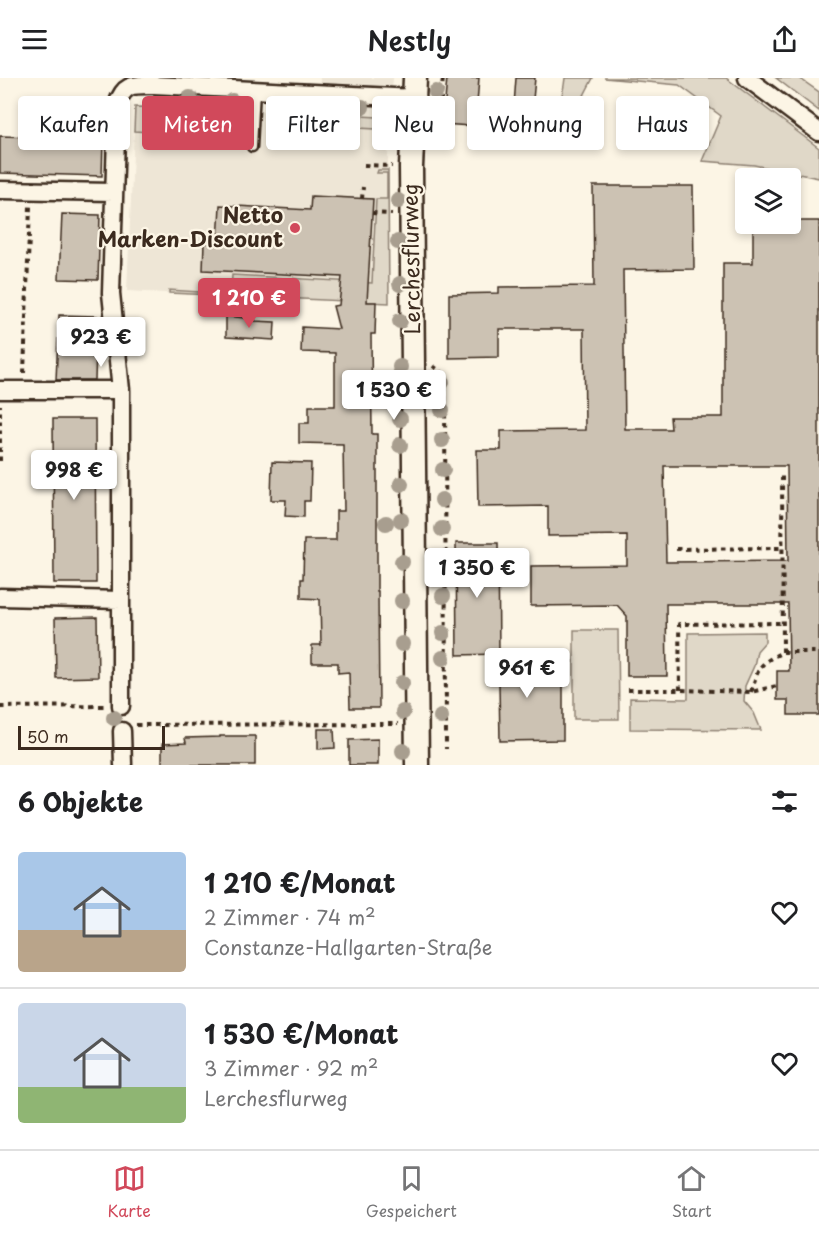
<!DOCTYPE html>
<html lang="de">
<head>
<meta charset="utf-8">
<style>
	:root { --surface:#fff; --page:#f2f2f2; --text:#202124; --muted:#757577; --line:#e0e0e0; --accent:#d1495b }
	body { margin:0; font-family:"Playpen Sans",sans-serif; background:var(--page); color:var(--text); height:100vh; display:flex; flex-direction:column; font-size:22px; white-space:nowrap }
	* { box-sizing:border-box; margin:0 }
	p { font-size:20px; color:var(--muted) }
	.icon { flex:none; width:33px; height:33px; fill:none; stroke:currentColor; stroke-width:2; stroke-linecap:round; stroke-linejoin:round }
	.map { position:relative; height:687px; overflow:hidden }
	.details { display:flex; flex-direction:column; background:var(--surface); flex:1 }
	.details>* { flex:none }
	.top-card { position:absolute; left:18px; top:18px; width:783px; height:54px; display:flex; gap:12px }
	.fabs { position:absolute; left:735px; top:90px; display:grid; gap:12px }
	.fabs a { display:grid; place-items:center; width:66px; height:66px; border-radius:6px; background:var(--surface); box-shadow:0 3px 9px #0003; font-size:30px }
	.scale { position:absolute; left:18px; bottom:15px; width:147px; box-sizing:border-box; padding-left:6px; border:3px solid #3b2a1e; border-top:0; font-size:16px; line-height:21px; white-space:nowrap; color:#3b2a1e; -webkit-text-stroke:4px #fcf5e5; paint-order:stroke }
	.price { position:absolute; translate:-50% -51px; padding:0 14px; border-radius:6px; background:#fff; color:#222; font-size:20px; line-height:39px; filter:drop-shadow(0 2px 3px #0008) }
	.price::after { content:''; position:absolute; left:50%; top:36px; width:18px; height:14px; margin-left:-9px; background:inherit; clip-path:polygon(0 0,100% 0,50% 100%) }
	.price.active { background:var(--accent); color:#fff }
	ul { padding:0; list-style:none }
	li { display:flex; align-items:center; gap:18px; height:150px; padding:0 18px }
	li+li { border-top:2px solid var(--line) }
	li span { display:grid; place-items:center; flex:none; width:168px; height:120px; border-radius:6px; color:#555 }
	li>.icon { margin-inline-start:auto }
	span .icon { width:72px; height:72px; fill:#fffc; stroke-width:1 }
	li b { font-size:26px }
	h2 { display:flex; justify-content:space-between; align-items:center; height:72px; padding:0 18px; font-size:26px }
	.chip { padding:0 21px; border-radius:6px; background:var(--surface); box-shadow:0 3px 9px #0003; font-size:21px; line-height:54px }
	.chip.active { background:var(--accent); color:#fff }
	header { display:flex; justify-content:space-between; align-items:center; height:78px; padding:0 18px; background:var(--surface); font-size:27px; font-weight:600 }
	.dock { display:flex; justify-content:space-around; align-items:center; height:84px; border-top:2px solid var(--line); background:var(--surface); font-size:16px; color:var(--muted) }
	.dock a { display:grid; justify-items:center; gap:3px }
	.dock .active { color:var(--accent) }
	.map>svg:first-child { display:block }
	.built { fill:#eee6d6 }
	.green { fill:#e0d8c8; stroke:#8e8173; stroke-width:1.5 }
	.building { fill:#ccc2b3; stroke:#3b2a1e; stroke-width:1.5; fill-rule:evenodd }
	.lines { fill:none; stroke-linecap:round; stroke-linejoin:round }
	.lane-casing { stroke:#3b2a1e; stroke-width:13 }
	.street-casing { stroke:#3b2a1e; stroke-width:21 }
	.secondary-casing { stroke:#3b2a1e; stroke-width:27 }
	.path { stroke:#3b2a1e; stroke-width:4; stroke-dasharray:4.5 4.5; stroke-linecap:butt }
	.lane { stroke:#fcf5e5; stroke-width:8 }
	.street { stroke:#fcf5e5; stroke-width:16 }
	.secondary { stroke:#fcf5e5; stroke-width:22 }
	.tree { fill:#a89e8f }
	.poi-dot { fill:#d1495b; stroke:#fcf5e5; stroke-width:2 }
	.labels { text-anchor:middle; stroke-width:4.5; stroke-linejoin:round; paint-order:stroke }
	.poi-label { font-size:21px; font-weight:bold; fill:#3b2a1e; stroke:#fcf5e5; text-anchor:end }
	.street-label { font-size:21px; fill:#3b2a1e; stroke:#fcf5e5 }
</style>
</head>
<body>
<header><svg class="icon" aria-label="menu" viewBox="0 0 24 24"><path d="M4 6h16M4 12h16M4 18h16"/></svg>Nestly<svg class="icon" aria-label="share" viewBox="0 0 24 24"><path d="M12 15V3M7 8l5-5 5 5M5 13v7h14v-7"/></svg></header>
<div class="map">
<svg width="819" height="687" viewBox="0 0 819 687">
	<rect width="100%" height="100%" fill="#fcf5e5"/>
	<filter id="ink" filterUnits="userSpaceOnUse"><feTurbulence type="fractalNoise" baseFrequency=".0167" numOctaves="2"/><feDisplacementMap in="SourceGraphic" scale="12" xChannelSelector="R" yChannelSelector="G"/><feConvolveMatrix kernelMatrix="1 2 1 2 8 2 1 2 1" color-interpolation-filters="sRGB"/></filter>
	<g filter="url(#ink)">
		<path class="built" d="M320,0H393L388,66L389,225L222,218L127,213L135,29L318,36Z"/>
		<path class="green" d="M565,0H593L565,54L544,44V36C561,27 563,18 565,0Z
			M604,0H726L819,70V100L754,87L702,83L721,38L679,7Z
			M776,0H799L819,14V33Z
			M135,29L237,32V43L151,39L150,54L134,53Z
			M267,33L378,39L387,43L389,49L388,66L375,65L376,51L266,45Z
			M378,92H388L389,225L169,215V212L231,216L232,197L372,205L376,121H387V95H377Z
			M574,552H618L619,641H574Z
			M765,554V564L757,573L754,588L745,608L744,623L754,635L761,652L630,651V620L688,621V555Z"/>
		<path class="building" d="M447,0H479L477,26L514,29L512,51L443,46Z
			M516,0H535L531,43L513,41Z
			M0,58L103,61L102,98L0,95Z
			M593,108H693L694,191L623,192L625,351H671L670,339H723V185H753V146H790V143H819V637H788V622H777V593H789L788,526H666L667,598H627V538L617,527L531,528V488L627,487V457L548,458V428L478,429L477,372H501V353L585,352L584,251H499V279L449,280V216L499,215V209L594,208ZM664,388H787L788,483L666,484Z
			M311,118L373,121L367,224H376L375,256H371L372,356H377V513H378L379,630H350L349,594L338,595V585H312V567H321L320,521L301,520V501H303L304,462H336V433H344L343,366L299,365V345H309V328H335V275L301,274L302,249L339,251L333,228L339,227L342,199L203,192L204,165H218L220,127L310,132Z
			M62,136L100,137L98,202L59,201Z
			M59,237L97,238L95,302H56Z
			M226,238L255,241V243L275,244L274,262L226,259Z
			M53,341H95L96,505H54Z
			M272,384L311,385L310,423H304V439L285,438L286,422H271Z
			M456,465H498L499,576L457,577Z
			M97,539L98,599L56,600L55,540Z
			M486,579H546V601H563V662L500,663L499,605H487Z
			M318,651H334L335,670L318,671Z
			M220,658H255V687H162V666L186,665L185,660L220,659Z
			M378,661V687H349V662Z"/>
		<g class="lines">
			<defs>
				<path id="lane" d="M252,69L255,12"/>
				<path id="street" d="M747,0L819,54
					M0,112L113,114
					M0,312H121
					M0,519L121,522
					M121,628V312L111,215L117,27C124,5 133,7 154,7L414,20
					M122,653L123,687"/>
				<path id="secondary" d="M415,0L411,89L417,687"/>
			</defs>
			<use href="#lane" class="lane-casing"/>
			<use href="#street" class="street-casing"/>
			<use href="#secondary" class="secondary-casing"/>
			<path class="path" d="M439,42L443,0
				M364,87L392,88
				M362,121L363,109
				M372,135L392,136
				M433,288L445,297L446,671
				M24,295L30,128
				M0,383V327
				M676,471L782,470
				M783,574H819
				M628,612H680L751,614L777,608
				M680,612L679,546L783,545
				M751,614C759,589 758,586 783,574L782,395
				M0,629L104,628
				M136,647L398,646"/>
			<use href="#lane" class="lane"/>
			<use href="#street" class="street"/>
			<use href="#secondary" class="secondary"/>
		</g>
		<g class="tree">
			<circle cx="436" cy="14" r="8"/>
			<circle cx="190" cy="20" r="8"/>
			<circle cx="232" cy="23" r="8"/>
			<circle cx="281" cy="25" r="8"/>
			<circle cx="320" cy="28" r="8"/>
			<circle cx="362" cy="29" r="8"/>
			<circle cx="191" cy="35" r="8"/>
			<circle cx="434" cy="39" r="8"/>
			<circle cx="398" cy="123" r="8"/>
			<circle cx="398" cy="164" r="8"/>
			<circle cx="400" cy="206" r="8"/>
			<circle cx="400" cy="243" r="8"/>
			<circle cx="400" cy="289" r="8"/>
			<circle cx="442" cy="304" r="8"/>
			<circle cx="442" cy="332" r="8"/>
			<circle cx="400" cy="341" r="8"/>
			<circle cx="442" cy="362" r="8"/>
			<circle cx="400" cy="367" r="8"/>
			<circle cx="443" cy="392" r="8"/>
			<circle cx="401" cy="406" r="8"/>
			<circle cx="442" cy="422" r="8"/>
			<circle cx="401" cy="442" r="8"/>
			<circle cx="386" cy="445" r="8"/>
			<circle cx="442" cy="451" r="8"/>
			<circle cx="402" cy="484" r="8"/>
			<circle cx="443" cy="491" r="8"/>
			<circle cx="443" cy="518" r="8"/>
			<circle cx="402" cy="523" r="8"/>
			<circle cx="443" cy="555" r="8"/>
			<circle cx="402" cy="566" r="8"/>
			<circle cx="443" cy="580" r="8"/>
			<circle cx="402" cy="605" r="8"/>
			<circle cx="403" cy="634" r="8"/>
			<circle cx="441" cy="639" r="8"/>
			<circle cx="114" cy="640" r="8"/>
			<circle cx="403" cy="673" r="8"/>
		</g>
	</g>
	<circle class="poi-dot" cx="295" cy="150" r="6"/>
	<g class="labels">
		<g class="poi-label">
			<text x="283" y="145">Netto<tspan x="283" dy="24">Marken-Discount</tspan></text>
		</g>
		<g class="street-label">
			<text transform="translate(412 181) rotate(-91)" y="7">Lerchesflurweg</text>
		</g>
	</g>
</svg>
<div class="fabs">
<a><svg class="icon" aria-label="layers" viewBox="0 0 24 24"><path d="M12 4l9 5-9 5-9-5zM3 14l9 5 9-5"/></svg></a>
</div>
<div class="scale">50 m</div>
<b class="price active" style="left:249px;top:251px">1 210 €</b>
<b class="price" style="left:101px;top:290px">923 €</b>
<b class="price" style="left:394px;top:343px">1 530 €</b>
<b class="price" style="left:74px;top:423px">998 €</b>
<b class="price" style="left:477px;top:521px">1 350 €</b>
<b class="price" style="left:527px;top:621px">961 €</b>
<div class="top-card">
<a class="chip">Kaufen</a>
<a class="chip active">Mieten</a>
<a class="chip">Filter</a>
<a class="chip">Neu</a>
<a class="chip">Wohnung</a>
<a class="chip">Haus</a>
</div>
</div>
<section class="details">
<h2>6 Objekte<svg class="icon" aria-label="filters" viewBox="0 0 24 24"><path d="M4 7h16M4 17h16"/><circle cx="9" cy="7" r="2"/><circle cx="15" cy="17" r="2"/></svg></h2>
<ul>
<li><span style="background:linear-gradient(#a9c7e8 65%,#b9a48a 0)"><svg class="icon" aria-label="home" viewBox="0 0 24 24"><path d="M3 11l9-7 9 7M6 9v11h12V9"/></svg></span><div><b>1 210 €/Monat</b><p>2 Zimmer · 74 m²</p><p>Constanze-Hallgarten-Straße</p></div><svg class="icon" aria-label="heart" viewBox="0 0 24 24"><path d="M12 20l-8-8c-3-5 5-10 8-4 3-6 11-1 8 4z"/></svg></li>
<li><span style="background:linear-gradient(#c9d6e8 70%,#8fb573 0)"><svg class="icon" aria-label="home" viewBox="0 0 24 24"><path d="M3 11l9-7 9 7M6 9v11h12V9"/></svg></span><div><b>1 530 €/Monat</b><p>3 Zimmer · 92 m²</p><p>Lerchesflurweg</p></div><svg class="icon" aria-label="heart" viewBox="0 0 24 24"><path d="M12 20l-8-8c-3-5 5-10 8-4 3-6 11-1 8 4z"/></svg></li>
</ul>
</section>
<nav class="dock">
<a class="active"><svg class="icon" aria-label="map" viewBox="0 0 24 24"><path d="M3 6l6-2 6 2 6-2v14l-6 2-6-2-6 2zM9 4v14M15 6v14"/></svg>Karte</a>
<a><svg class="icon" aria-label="saved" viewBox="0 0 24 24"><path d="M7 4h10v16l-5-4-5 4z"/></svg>Gespeichert</a>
<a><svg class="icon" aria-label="home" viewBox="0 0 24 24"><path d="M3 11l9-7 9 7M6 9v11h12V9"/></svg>Start</a>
</nav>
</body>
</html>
